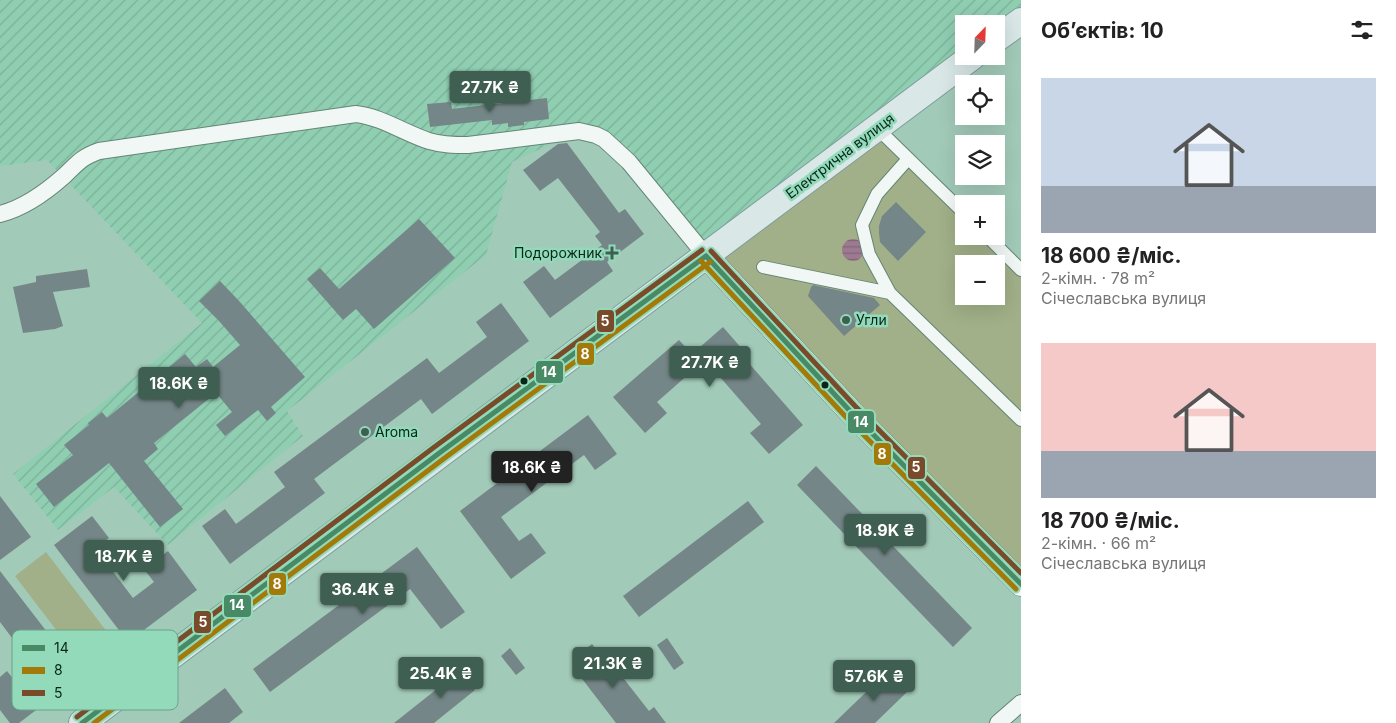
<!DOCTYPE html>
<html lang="uk">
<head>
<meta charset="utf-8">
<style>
	:root { --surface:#fff; --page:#f6f6f6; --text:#222; --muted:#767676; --accent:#3e5f51 }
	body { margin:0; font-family:Inter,sans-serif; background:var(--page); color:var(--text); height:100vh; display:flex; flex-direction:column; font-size:19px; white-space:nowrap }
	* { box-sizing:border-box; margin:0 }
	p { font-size:16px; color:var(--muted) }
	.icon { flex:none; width:28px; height:28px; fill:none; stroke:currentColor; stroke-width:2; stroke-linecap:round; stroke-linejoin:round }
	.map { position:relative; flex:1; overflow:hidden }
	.drawer { display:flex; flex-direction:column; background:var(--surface); width:375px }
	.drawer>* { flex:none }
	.needle { width:32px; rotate:23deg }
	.buttons { position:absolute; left:955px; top:15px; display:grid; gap:10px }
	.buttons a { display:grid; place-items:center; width:50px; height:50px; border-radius:0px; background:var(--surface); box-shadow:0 5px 20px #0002; font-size:25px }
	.price { position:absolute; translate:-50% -42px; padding:0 11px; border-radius:5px; background:var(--accent); color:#fff; font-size:16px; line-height:32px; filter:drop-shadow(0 1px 2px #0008) }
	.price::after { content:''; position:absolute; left:50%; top:30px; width:15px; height:11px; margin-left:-8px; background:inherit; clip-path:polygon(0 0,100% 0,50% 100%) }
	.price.active { background:#222; color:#fff }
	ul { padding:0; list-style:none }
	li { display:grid; align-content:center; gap:10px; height:265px; padding:0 20px }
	li span { display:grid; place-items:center; height:155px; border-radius:0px; color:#555 }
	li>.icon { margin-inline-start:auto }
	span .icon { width:90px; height:90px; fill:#fffc; stroke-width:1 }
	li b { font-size:21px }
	h2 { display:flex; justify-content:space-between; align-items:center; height:60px; padding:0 20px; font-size:21px }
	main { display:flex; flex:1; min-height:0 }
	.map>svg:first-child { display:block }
	.industrial { fill:url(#industrial-furrows) }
	.green { fill:#a1b088; fill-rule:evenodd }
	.water { fill:url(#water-rules) }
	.building { fill:#748687 }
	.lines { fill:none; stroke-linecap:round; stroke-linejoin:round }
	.pedestrian-casing { stroke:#648577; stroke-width:14 }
	.minor-casing { stroke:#648577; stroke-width:18 }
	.secondary-casing { stroke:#648577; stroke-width:25 }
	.primary-casing { stroke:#7d9e9a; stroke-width:28 }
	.pedestrian { stroke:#f1f7f4; stroke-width:12 }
	.minor { stroke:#f1f7f4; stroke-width:16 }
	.secondary { stroke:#f1f7f4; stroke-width:24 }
	.primary { stroke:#d9e7e7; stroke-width:26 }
	.bus-1-casing { stroke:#92dab9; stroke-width:9 }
	.bus-2-casing { stroke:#92dab9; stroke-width:9 }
	.bus-3-casing { stroke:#92dab9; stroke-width:9 }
	.bus-1 { stroke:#488a66; stroke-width:5 }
	.bus-2 { stroke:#a37909; stroke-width:5 }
	.bus-3 { stroke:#7a4b2a; stroke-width:5 }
	.poi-dot { fill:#3e5f51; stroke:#92dab9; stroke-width:2 }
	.bus-dot { fill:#08261a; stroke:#92dab9; stroke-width:2 }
	.labels { text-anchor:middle; stroke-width:5; stroke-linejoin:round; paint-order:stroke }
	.street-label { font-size:14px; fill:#08261a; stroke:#92dab9 }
	.poi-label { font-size:14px; fill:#08261a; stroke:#92dab9; text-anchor:start }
	.key { fill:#92dab9; stroke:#69a489; stroke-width:1 }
	.key-label { font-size:14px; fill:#08261a }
	.line-badge { stroke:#92dab9; stroke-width:2 }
	.badge-label { font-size:14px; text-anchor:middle; font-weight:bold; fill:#fff }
</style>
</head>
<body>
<main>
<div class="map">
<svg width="1021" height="723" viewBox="0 0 1021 723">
	<defs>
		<pattern id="industrial-furrows" width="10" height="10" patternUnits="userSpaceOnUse" patternTransform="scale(1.25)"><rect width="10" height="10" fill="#90ceb2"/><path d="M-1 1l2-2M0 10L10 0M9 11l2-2" fill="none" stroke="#7bb198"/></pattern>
		<pattern id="water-rules" width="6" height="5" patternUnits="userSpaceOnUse" patternTransform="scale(1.25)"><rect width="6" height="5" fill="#9e7a92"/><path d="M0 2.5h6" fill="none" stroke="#7f6476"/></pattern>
	</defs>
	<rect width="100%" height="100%" fill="#a2cab8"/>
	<path class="industrial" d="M0,0H1021V21L996,24H964V56L706,256L629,162L579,131L512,162L486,255L287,411L303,436L168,545L114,487L58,530L13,474L202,323L47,160L0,166Z"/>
	<path class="green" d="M877,128L964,213V236H987L1021,270V584L706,256ZM964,264H996V296H964Z
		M46,552L117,645L86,669L15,576Z"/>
	<path class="water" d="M842 250a11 11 0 1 1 22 0a11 11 0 1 1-22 0Z"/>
	<path class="building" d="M547,98L549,119L524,122V125L508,127V123L492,125V120L430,127L427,104L451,102L452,109Z
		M567,143L619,213L625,209L644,234L607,262L613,271L550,318L523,282L544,266L555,280L602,245L595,236L600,232L558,178L540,191L523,170L558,144Z
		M896,202L926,232L898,261L880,242L879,233V226L882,216Z
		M419,219L455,258L374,329L356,309L343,320L307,279L320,268L339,289Z
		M87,269L90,287L53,292L63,326L55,329L23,333L13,287L36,282V276Z
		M220,281L240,302L305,377L271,407L276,413L267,421L258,410L225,436L216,425L232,412L216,393L154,443L158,449L144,461L183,509L160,527L109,463L54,507L36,484L73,455L64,445L89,425L88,423L102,412L107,418L185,354L196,367L207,359L213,367L240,345L219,321L199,301Z
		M813,285L874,298L880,305L844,336L808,296L811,287Z
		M501,303L529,341L432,414L421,399L314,479L325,493L230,564L202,526L225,509L236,524L285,487L274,472L427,358L439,373L487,337L476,322Z
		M723,327L743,350L740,353L803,425L769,454L750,433L761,424L713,369L706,376L698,366L657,402L667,413L645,433L613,397L679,340L692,354Z
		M588,415L617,454L595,470L584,455L501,517L519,541L531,533L546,553L511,579L460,511Z
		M816,466L972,628L953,647L797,485Z
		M0,496L31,537L0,560Z
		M748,501L764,522L639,617L623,596Z
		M92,516L109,538L95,548L133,598L154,582L144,569L168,551L197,590L128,642L54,545Z
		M417,547L465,612L441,629L410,589L270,692L253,669Z
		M0,571L81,676L19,723H10L0,710V677L7,671L18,685L37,671L0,622Z
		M667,638L684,663L674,670L657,645Z
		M592,644L596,649L599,647L649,711L654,707L666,723H616L573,667L577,664L572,659Z
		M510,648L525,668L516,675L501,656Z
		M454,663L475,690L434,723H394L447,681L441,673Z
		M887,672L907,692L875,723H834Z
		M225,688L243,712L229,723H179Z"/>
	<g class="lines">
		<defs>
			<path id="pedestrian" d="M877,128L964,213
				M987,236L1021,270
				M763,267L890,293L1021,420
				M890,293L869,254L862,225L877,194L908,159"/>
			<path id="minor" d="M0,214C24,208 46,192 64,176C78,163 80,158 99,151L356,114C382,117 404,133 429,141C442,145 455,145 468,145L579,131L596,135L604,139L629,162L706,256
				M998,723L1021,703"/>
			<path id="secondary" d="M706,256L850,411L1021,584"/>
			<path id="primary" d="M996,39L1021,21
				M82,723C378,500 676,278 973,56"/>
		</defs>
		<use href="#pedestrian" class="pedestrian-casing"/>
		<use href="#minor" class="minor-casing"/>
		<use href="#secondary" class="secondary-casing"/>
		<use href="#primary" class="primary-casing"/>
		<use href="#pedestrian" class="pedestrian"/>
		<use href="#minor" class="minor"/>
		<use href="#secondary" class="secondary"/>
		<use href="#primary" class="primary"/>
		<defs>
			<path id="bus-1" d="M706,256L850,411L1021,584
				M82,723L438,454L706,256"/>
			<path id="bus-2" d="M701,261L845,416L1016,589
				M94,723L442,460L710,262"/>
			<path id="bus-3" d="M711,251L855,406L1021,573
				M77,717L433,448L702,250"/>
		</defs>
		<use href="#bus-1" class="bus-1-casing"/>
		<use href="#bus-2" class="bus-2-casing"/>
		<use href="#bus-3" class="bus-3-casing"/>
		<use href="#bus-1" class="bus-1"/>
		<use href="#bus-2" class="bus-2"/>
		<use href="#bus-3" class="bus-3"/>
	</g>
	<g class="poi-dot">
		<path d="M609.5 245.5h5v5h5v5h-5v5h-5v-5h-5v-5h5z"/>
		<circle cx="846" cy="320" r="5"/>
		<circle cx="365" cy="432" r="5"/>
	</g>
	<g class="bus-dot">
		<circle cx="524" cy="381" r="4.5"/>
		<circle cx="825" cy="385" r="4.5"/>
	</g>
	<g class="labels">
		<g class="street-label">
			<text transform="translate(840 156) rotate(-37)" y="5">Електрична вулиця</text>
		</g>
		<g class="poi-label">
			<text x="602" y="258" text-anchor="end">Подорожник</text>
			<text x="856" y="325">Угли</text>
			<text x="375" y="437">Aroma</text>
		</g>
	</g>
	<rect x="12" y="630" width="166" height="80" rx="8" class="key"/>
	<rect x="22" y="645" width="23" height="6" fill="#488a66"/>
	<rect x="22" y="667" width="23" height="7" fill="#a37909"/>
	<rect x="22" y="690" width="23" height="6" fill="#7a4b2a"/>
	<g class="key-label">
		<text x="54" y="653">14</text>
		<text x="54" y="675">8</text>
		<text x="54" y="698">5</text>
	</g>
	<g class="line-badge">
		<rect x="596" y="309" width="19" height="24" rx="5" fill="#7a4b2a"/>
		<rect x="576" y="342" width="19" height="24" rx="5" fill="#a37909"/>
		<rect x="535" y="360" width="29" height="24" rx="5" fill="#488a66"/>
		<rect x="847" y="410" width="28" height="24" rx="5" fill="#488a66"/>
		<rect x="873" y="442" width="19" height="24" rx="5" fill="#a37909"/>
		<rect x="907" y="456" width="19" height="24" rx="5" fill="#7a4b2a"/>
		<rect x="268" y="572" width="19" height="24" rx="5" fill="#a37909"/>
		<rect x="223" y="594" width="29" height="24" rx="5" fill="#488a66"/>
		<rect x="193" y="610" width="19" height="24" rx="5" fill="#7a4b2a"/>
	</g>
	<g class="badge-label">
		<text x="605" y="326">5</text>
		<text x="585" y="359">8</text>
		<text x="549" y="377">14</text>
		<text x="861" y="427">14</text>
		<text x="882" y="459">8</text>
		<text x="916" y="472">5</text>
		<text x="277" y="589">8</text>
		<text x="237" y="610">14</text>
		<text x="203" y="627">5</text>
	</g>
</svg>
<div class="buttons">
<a><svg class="needle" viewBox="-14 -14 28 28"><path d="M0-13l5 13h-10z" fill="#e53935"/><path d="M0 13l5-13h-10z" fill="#767676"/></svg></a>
<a><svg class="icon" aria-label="locate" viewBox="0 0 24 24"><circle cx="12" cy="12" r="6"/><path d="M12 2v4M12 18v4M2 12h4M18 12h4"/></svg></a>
<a><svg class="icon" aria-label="layers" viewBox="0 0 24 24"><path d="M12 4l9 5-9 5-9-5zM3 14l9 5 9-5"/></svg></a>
<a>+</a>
<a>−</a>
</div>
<b class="price" style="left:490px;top:113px">27.7K ₴</b>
<b class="price" style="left:710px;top:388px">27.7K ₴</b>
<b class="price" style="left:179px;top:409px">18.6K ₴</b>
<b class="price active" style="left:532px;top:493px">18.6K ₴</b>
<b class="price" style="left:885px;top:556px">18.9K ₴</b>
<b class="price" style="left:124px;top:582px">18.7K ₴</b>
<b class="price" style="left:363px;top:615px">36.4K ₴</b>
<b class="price" style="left:613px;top:689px">21.3K ₴</b>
<b class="price" style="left:441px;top:699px">25.4K ₴</b>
<b class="price" style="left:874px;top:702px">57.6K ₴</b>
</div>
<section class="drawer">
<h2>Об’єктів: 10<svg class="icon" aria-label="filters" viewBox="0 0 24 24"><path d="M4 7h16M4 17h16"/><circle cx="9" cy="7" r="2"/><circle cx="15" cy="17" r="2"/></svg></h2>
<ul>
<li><span style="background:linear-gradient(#c9d6e8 70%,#9aa5b1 0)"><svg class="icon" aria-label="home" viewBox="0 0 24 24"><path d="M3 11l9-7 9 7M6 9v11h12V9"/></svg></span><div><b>18 600 ₴/міс.</b><p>2-кімн. · 78 m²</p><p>Січеславська вулиця</p></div></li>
<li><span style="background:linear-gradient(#f6c9c9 70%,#9aa5b1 0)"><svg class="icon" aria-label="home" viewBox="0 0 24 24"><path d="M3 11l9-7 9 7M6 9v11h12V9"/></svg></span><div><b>18 700 ₴/міс.</b><p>2-кімн. · 66 m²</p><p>Січеславська вулиця</p></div></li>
</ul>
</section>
</main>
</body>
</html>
